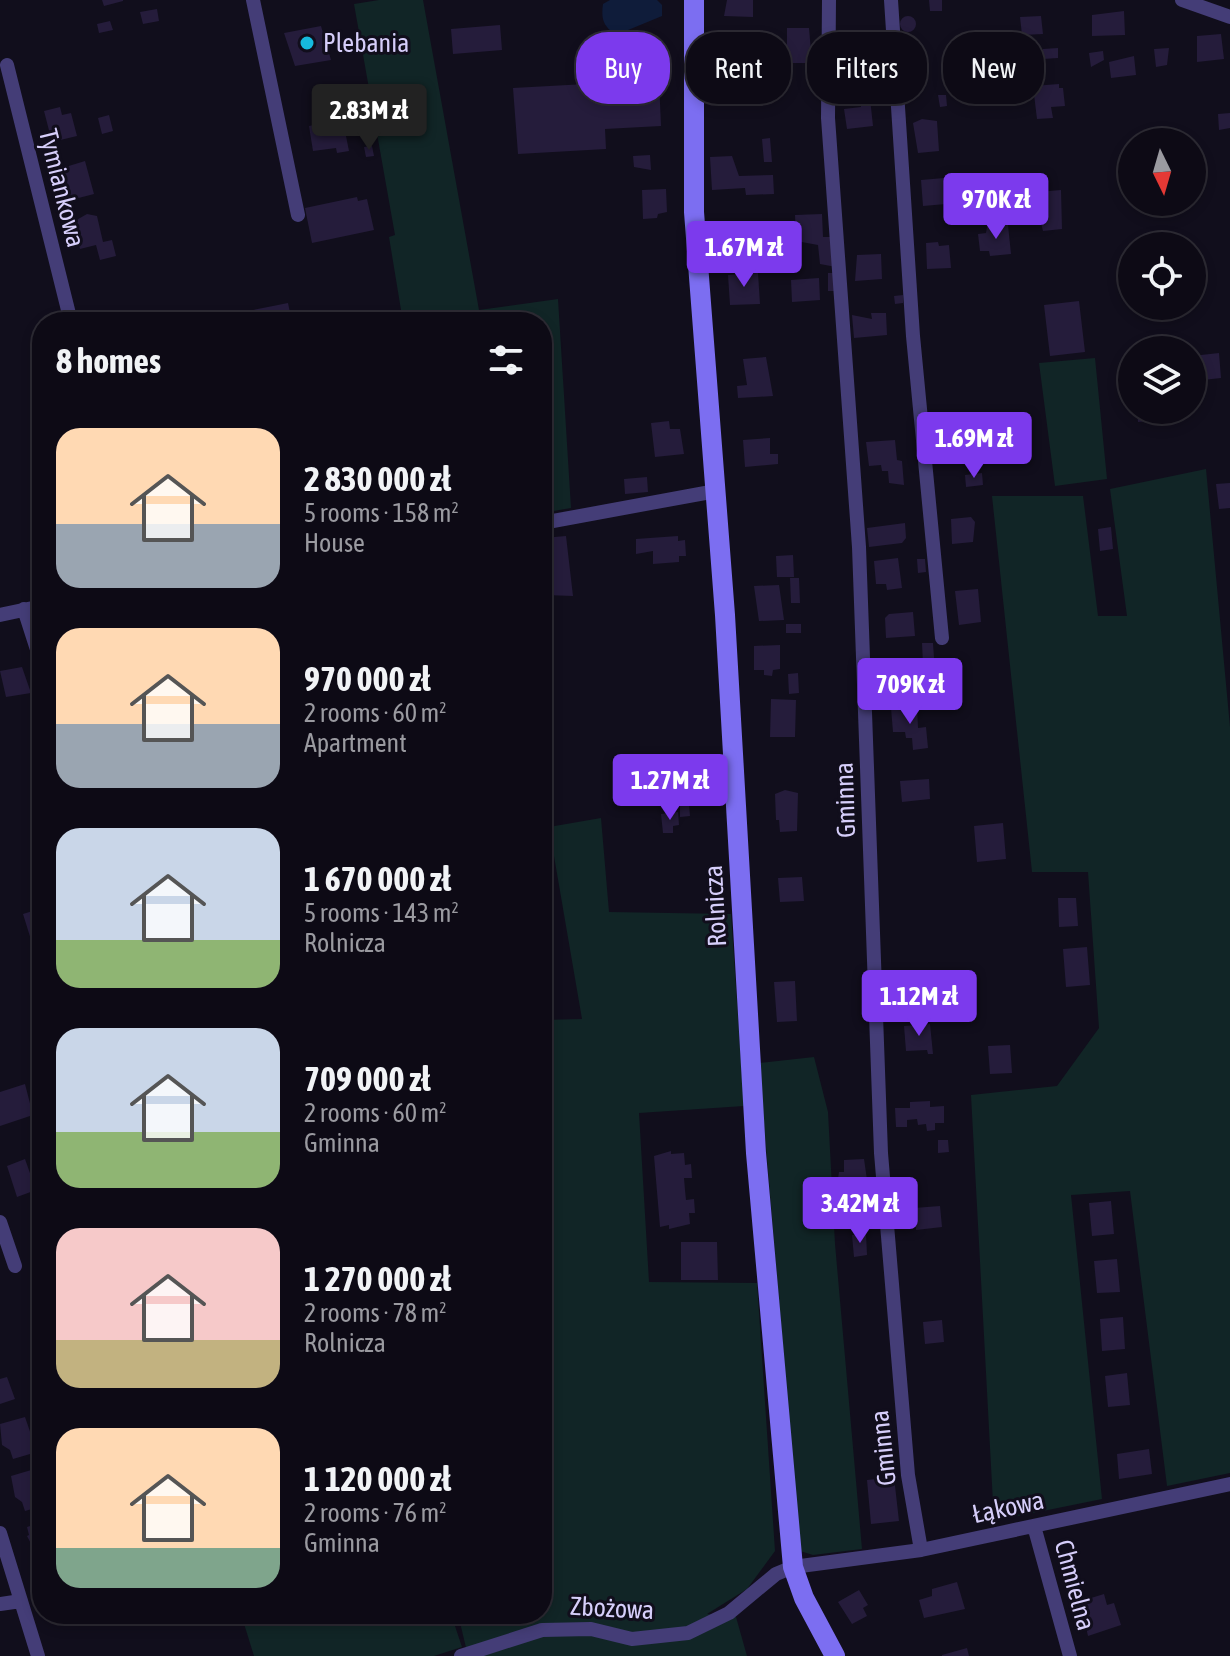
<!DOCTYPE html>
<html lang="en">
<head>
<meta charset="utf-8">
<style>
	:root { --surface:#0d0a15; --page:#1b1822; --text:#f1f3f6; --muted:#9a9aa0; --line:#2d2b34; --accent:#7c3aed }
	body { margin:0; font-family:"Asap Condensed",sans-serif; background:var(--page); color:var(--text); height:100vh; display:flex; flex-direction:column; font-size:30px; white-space:nowrap }
	* { box-sizing:border-box; margin:0 }
	p { font-size:26px; color:var(--muted) }
	.icon { flex:none; width:44px; height:44px; fill:none; stroke:currentColor; stroke-width:2; stroke-linecap:round; stroke-linejoin:round }
	.map { position:relative; flex:1; overflow:hidden }
	.sheet { position:absolute; left:32px; top:312px; width:520px; height:1312px; display:flex; flex-direction:column; background:var(--surface); border-radius:32px; box-shadow:0 4px 12px #0003,0 0 0 2px var(--line) }
	.sheet>* { flex:none }
	.top-card { position:absolute; left:576px; top:32px; width:534px; height:72px; display:flex; gap:16px }
	.needle { width:52px; rotate:175deg }
	.controls { position:absolute; left:1118px; top:128px; display:grid; gap:16px }
	.controls a { display:grid; place-items:center; width:88px; height:88px; border-radius:50%; background:var(--surface); box-shadow:0 4px 12px #0003,0 0 0 2px var(--line); font-size:40px }
	.price { position:absolute; translate:-50% -68px; padding:0 18px; border-radius:8px; background:var(--accent); color:#fff; font-size:26px; line-height:52px; filter:drop-shadow(0 2px 4px #0008) }
	.price::after { content:''; position:absolute; left:50%; top:48px; width:24px; height:18px; margin-left:-12px; background:inherit; clip-path:polygon(0 0,100% 0,50% 100%) }
	.price.active { background:#222; color:#fff }
	ul { padding:0; list-style:none }
	li { display:flex; align-items:center; gap:24px; height:200px; padding:0 24px }
	li span { display:grid; place-items:center; flex:none; width:224px; height:160px; border-radius:24px; color:#555 }
	li>.icon { margin-inline-start:auto }
	span .icon { width:96px; height:96px; fill:#fffc; stroke-width:1 }
	li b { font-size:34px }
	h2 { display:flex; justify-content:space-between; align-items:center; height:96px; padding:0 24px; font-size:34px }
	.chip { padding:0 28px; border-radius:32px; background:var(--surface); box-shadow:0 4px 12px #0003,0 0 0 2px var(--line); font-size:28px; line-height:72px }
	.chip.active { background:var(--accent); color:#fff }
	.map>svg:first-child { display:block }
	.green { fill:#112526 }
	.water { fill:#0f1c3a }
	.building { fill:#251c3b }
	.lines { fill:none; stroke-linecap:round; stroke-linejoin:round }
	.street { stroke:#443d77; stroke-width:14 }
	.secondary { stroke:#7c6ef1; stroke-width:20 }
	.poi-dot { fill:#16bade; stroke:#110e1c; stroke-width:3 }
	.labels { text-anchor:middle; stroke-width:6; stroke-linejoin:round; paint-order:stroke }
	.poi-label { font-size:26px; fill:#d6cefa; stroke:#110e1c; text-anchor:start }
	.street-label { font-size:26px; fill:#d6cefa; stroke:#110e1c }
</style>
</head>
<body>
<div class="map">
<svg width="1230" height="1656" viewBox="0 0 1230 1656">
	<rect width="100%" height="100%" fill="#110e1c"/>
	<path class="green" d="M379,0H423L479,310L558,299L571,508L542,513V322H403L389,237L395,235L354,4Z
		M1095,358L1107,479L1055,486L1039,363Z
		M1206,469L1230,727V1473L1167,1486L1130,1191L1071,1195L1102,1499L994,1521L971,1095L1057,1086L1099,1028L1088,872H1032L992,496H1083L1098,616H1127L1110,489Z
		M601,818L609,912L731,914L744,1106L639,1113L649,1282L757,1283L775,1551L747,1589L707,1614L736,1617L747,1656H468L458,1614H542V1020L582,1019L549,827Z
		M814,1057L828,1112L835,1244L862,1549L813,1555L800,1551L759,1063Z
		M241,1614H451L462,1647L434,1656H254Z"/>
	<path class="water" d="M610,0H657L662,5V16L616,35C603,26 601,19 603,4Z"/>
	<path class="building" d="M102,0H123V1L104,6Z
		M727,0H753V17L724,16Z
		M929,0H942V11H930Z
		M157,9L159,21L143,24L140,12Z
		M1124,11L1125,35L1092,36V15Z
		M900 24a8 8 0 1 1 16 0a8 8 0 1 1-16 0Z
		M1041,16L1043,34L1022,35L1020,17Z
		M110,21L113,30L99,33L97,24Z
		M500,25L502,50L453,54L451,29Z
		M321,26L331,60L295,66L284,33Z
		M787,28H809L812,63H787Z
		M997,30L1001,50L991,52L988,33Z
		M1221,34L1224,59L1197,62V36Z
		M1058,48V58L1043,59V49Z
		M1169,48L1167,65L1156,67L1154,49Z
		M1103,51L1104,60L1091,67L1089,53Z
		M876,52L877,76L850,77L848,53Z
		M1134,56L1136,75L1111,78L1109,62Z
		M765,62L766,80H752V63Z
		M725,63H745V82H753V88H725Z
		M659,80L661,126L605,129L606,149L518,154L513,88Z
		M1059,84V88H1063L1065,106L1051,107L1053,118L1037,119L1033,86Z
		M938,95H946L947,106L940,107Z
		M870,98L873,126L847,129L844,109L861,107V100Z
		M60,107L62,115L71,113L77,136L52,142L44,111Z
		M1230,113V128L1219,130L1218,114Z
		M109,115L113,131L102,134L98,118Z
		M922,119L937,121L939,151L918,153L913,123Z
		M334,121L336,133L345,131L349,151L337,153L336,148L313,151L309,126Z
		M770,138L772,162H764L762,139Z
		M372,146L374,156L366,157L364,147Z
		M650,155L651,170L634,167L633,156Z
		M732,156L739,176L773,175L774,194L746,195L745,188L712,190L710,157Z
		M85,161L94,194L67,201L59,169Z
		M944,178L946,204L923,206L921,180Z
		M666,189L667,212L658,214L657,218L643,219L642,190Z
		M1061,190L1062,229L1043,231L1035,199H1039L1038,192Z
		M357,197L358,201L367,199L374,230L312,243L305,208Z
		M87,214L97,216L103,242L112,240L116,256L100,260L96,245L80,249L73,222Z
		M822,214L823,237H834L836,267L820,264L818,245L796,241L795,215Z
		M1008,225L1011,254L990,256L989,251H980L978,234L986,233L987,227Z
		M938,242L939,246L949,245L951,268L927,269L926,243Z
		M881,254L882,279L855,281L857,255Z
		M758,273L760,304L730,305L728,275Z
		M828,273H835L836,291H828Z
		M819,278L820,300L792,302L791,280Z
		M903,295V303L895,304L894,296Z
		M1079,301L1085,352L1050,356L1044,305Z
		M288,303L292,322H256L253,310Z
		M871,313H886L887,335L854,338L852,315L872,319Z
		M1219,353L1221,378L1194,381L1192,356Z
		M766,357L773,396L738,398L737,386L747,385L743,359Z
		M1137,410H1165L1166,419L1138,422Z
		M669,421L670,429H680L684,454L655,457L651,423Z
		M965,426L967,459L946,462L942,429Z
		M770,438V454H778V464L745,467L743,440Z
		M895,440L897,460L902,461L904,485L889,483L888,471H882L881,465L869,466L866,442Z
		M982,473L983,485L966,487L965,475Z
		M647,477L648,492L625,494L624,479Z
		M1230,483V508L1219,509L1216,484Z
		M971,517L975,522L973,542L952,544L951,519Z
		M905,523L906,538L902,543L869,547L867,528Z
		M1111,527L1113,549L1100,551L1098,529Z
		M566,536L573,596L546,595L547,575H542V568L547,567L546,560H542L543,538Z
		M678,536V541L685,540L686,556H679V562L653,564V551L636,554V539Z
		M793,555L794,577H777L776,556Z
		M898,558L902,588L887,590L886,584H876L874,561Z
		M917,559H925L926,572L918,573Z
		M790,578H799L800,603H791Z
		M779,585L784,620L759,621L754,586Z
		M978,589L981,622L959,625L955,591Z
		M913,612L915,636L886,638L885,618L889,614Z
		M786,624H801V633H786Z
		M922,643H933L935,673H930L929,665H923Z
		M780,645V669L773,670L772,676L764,675V670H754V646Z
		M22,667L31,693L6,697L0,671Z
		M798,673L799,693L789,694L788,674Z
		M771,699L796,700L795,737H770Z
		M917,706L918,728L926,727L928,748L913,750L912,738H906L905,732H893L891,708Z
		M699,763L701,790L682,795L681,791H673V798L659,800L654,794L651,767Z
		M929,779L930,799L902,802L900,781Z
		M785,790L798,793L797,831L780,832L779,820H776L775,794Z
		M689,804L690,816L680,817V805Z
		M678,812L679,825L673,826V833H663L661,814Z
		M1003,823L1006,859L977,862L974,826Z
		M802,877L804,901L780,902L778,878Z
		M1058,898H1076L1078,926L1059,927Z
		M42,908V972H41L23,914Z
		M1087,947L1090,985L1066,987L1063,949Z
		M917,973H923L924,979H936L937,1002L910,1004V981L917,979Z
		M795,981L797,1021L777,1022L774,982Z
		M961,1000L962,1021L942,1022L941,1005Z
		M930,1024L933,1054H928L927,1050L906,1051L904,1026Z
		M1010,1045L1012,1073L990,1074L988,1046Z
		M25,1084L33,1115L0,1126V1092Z
		M930,1101V1107L944,1106V1123H935V1130L927,1131L926,1124L918,1125L917,1119L907,1120V1127H896L895,1108H910V1102Z
		M938,1140H948L949,1152L938,1153Z
		M671,1151V1154L684,1153L685,1165L691,1164L692,1178H684L685,1190L686,1200L694,1199L695,1213H689L690,1224L669,1229V1225L660,1227L654,1156Z
		M25,1159L36,1190L17,1197L7,1166Z
		M864,1159L867,1180H863L864,1195L838,1196V1179L839,1172H844V1160Z
		M1111,1201L1114,1234L1092,1236L1089,1203Z
		M940,1206L942,1227L916,1230L914,1208Z
		M866,1234L867,1255L854,1257L852,1235Z
		M681,1242H717L718,1280H681Z
		M1117,1259L1120,1292L1097,1293L1094,1261Z
		M1123,1317L1125,1349L1102,1351L1100,1319Z
		M942,1320L944,1342L925,1344L923,1322Z
		M1127,1373L1130,1405L1108,1407L1105,1376Z
		M7,1377L15,1399L0,1404V1379Z
		M25,1417L37,1452L13,1459L10,1450L2,1445L0,1424Z
		M1149,1449L1152,1474L1119,1479L1117,1454Z
		M38,1468L42,1506L25,1511L22,1502L15,1497L11,1476Z
		M894,1477L899,1521L871,1524L867,1480Z
		M42,1522V1562L41,1563L27,1536L29,1535L27,1527Z
		M957,1582L965,1609L924,1618L919,1600L932,1596V1589Z
		M859,1590L868,1605L863,1608L867,1616L852,1624L838,1602Z
		M1104,1594L1107,1605L1114,1603L1121,1625L1088,1636L1085,1623L1088,1622L1078,1602Z
		M967,1648L969,1656H942V1655Z"/>
	<g class="lines">
		<path class="street" d="M253,0L298,215
			M829,0L828,118L859,547L881,1153L908,1475L921,1550
			M891,0L913,336L942,638
			M1182,0L1230,17
			M7,65L71,322
			M542,523L716,491
			M24,609L42,665
			M0,615L42,606
			M0,1222L15,1266
			M1034,1526L1070,1656
			M0,1533L38,1656
			M0,1604L21,1601
			M461,1656L542,1630L591,1629L632,1639L688,1633L729,1613L776,1574L793,1567L921,1550L1230,1484"/>
		<path class="secondary" d="M694,0V212L725,615L756,1153L793,1567L804,1598L835,1656"/>
	</g>
	<circle class="poi-dot" cx="307" cy="43" r="8"/>
	<g class="labels">
		<g class="poi-label">
			<text x="323" y="52">Plebania</text>
		</g>
		<g class="street-label">
			<text transform="translate(62 188) rotate(76)" y="9">Tymiankowa</text>
			<text transform="translate(845 800) rotate(-92)" y="9">Gminna</text>
			<text transform="translate(715 906) rotate(-93)" y="9">Rolnicza</text>
			<text transform="translate(883 1448) rotate(-96)" y="9">Gminna</text>
			<text transform="translate(1008 1507) rotate(-12)" y="9">Łąkowa</text>
			<text transform="translate(1075 1585) rotate(75)" y="9">Chmielna</text>
			<text transform="translate(612 1608) rotate(3)" y="9">Zbożowa</text>
		</g>
	</g>
</svg>
<div class="controls">
<a><svg class="needle" viewBox="-14 -14 28 28"><path d="M0-13l5 13h-10z" fill="#e53935"/><path d="M0 13l5-13h-10z" fill="#9a9aa0"/></svg></a>
<a><svg class="icon" aria-label="locate" viewBox="0 0 24 24"><circle cx="12" cy="12" r="6"/><path d="M12 2v4M12 18v4M2 12h4M18 12h4"/></svg></a>
<a><svg class="icon" aria-label="layers" viewBox="0 0 24 24"><path d="M12 4l9 5-9 5-9-5zM3 14l9 5 9-5"/></svg></a>
</div>
<b class="price active" style="left:369px;top:152px">2.83M zł</b>
<b class="price" style="left:996px;top:241px">970K zł</b>
<b class="price" style="left:744px;top:289px">1.67M zł</b>
<b class="price" style="left:974px;top:480px">1.69M zł</b>
<b class="price" style="left:910px;top:726px">709K zł</b>
<b class="price" style="left:670px;top:822px">1.27M zł</b>
<b class="price" style="left:919px;top:1038px">1.12M zł</b>
<b class="price" style="left:860px;top:1245px">3.42M zł</b>
<div class="top-card">
<a class="chip active">Buy</a>
<a class="chip">Rent</a>
<a class="chip">Filters</a>
<a class="chip">New</a>
</div>
<section class="sheet">
<h2>8 homes<svg class="icon" aria-label="filters" viewBox="0 0 24 24"><path d="M4 7h16M4 17h16"/><circle cx="9" cy="7" r="2"/><circle cx="15" cy="17" r="2"/></svg></h2>
<ul>
<li><span style="background:linear-gradient(#ffd9b3 60%,#9aa5b1 0)"><svg class="icon" aria-label="home" viewBox="0 0 24 24"><path d="M3 11l9-7 9 7M6 9v11h12V9"/></svg></span><div><b>2 830 000 zł</b><p>5 rooms · 158 m²</p><p>House</p></div></li>
<li><span style="background:linear-gradient(#ffd9b3 60%,#9aa5b1 0)"><svg class="icon" aria-label="home" viewBox="0 0 24 24"><path d="M3 11l9-7 9 7M6 9v11h12V9"/></svg></span><div><b>970 000 zł</b><p>2 rooms · 60 m²</p><p>Apartment</p></div></li>
<li><span style="background:linear-gradient(#c9d6e8 70%,#8fb573 0)"><svg class="icon" aria-label="home" viewBox="0 0 24 24"><path d="M3 11l9-7 9 7M6 9v11h12V9"/></svg></span><div><b>1 670 000 zł</b><p>5 rooms · 143 m²</p><p>Rolnicza</p></div></li>
<li><span style="background:linear-gradient(#c9d6e8 65%,#8fb573 0)"><svg class="icon" aria-label="home" viewBox="0 0 24 24"><path d="M3 11l9-7 9 7M6 9v11h12V9"/></svg></span><div><b>709 000 zł</b><p>2 rooms · 60 m²</p><p>Gminna</p></div></li>
<li><span style="background:linear-gradient(#f6c9c9 70%,#c2b280 0)"><svg class="icon" aria-label="home" viewBox="0 0 24 24"><path d="M3 11l9-7 9 7M6 9v11h12V9"/></svg></span><div><b>1 270 000 zł</b><p>2 rooms · 78 m²</p><p>Rolnicza</p></div></li>
<li><span style="background:linear-gradient(#ffd9b3 75%,#7fa58c 0)"><svg class="icon" aria-label="home" viewBox="0 0 24 24"><path d="M3 11l9-7 9 7M6 9v11h12V9"/></svg></span><div><b>1 120 000 zł</b><p>2 rooms · 76 m²</p><p>Gminna</p></div></li>
</ul>
</section>
</div>
</body>
</html>
